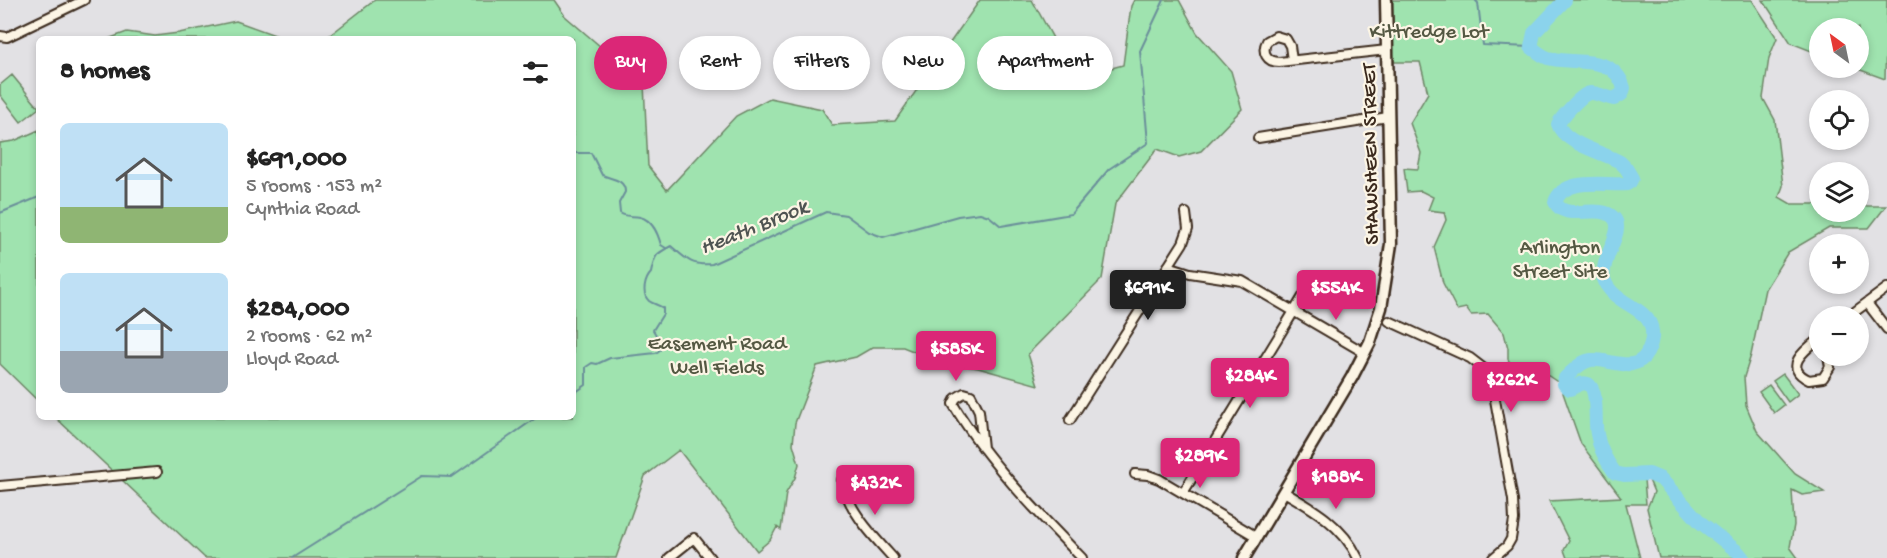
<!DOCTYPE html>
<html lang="en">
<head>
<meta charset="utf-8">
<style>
	:root { --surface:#fff; --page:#f6f6f6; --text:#222; --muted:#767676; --accent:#db2777 }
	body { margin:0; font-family:"Gochi Hand",sans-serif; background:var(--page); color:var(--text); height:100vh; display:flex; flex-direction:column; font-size:22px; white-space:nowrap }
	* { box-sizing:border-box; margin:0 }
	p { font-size:20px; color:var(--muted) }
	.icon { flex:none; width:33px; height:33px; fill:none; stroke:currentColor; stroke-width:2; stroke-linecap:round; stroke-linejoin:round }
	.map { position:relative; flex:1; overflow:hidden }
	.drawer { position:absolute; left:36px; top:36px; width:540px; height:384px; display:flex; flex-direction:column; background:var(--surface); border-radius:9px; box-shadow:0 3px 9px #0003 }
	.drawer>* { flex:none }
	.guide { position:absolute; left:594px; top:36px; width:570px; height:54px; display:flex; gap:12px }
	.needle { width:39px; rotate:327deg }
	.fabs { position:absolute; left:1809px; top:18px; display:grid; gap:12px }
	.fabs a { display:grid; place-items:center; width:60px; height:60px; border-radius:50%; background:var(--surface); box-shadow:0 3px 9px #0003; font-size:30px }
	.price { position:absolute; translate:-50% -51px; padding:0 14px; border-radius:6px; background:var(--accent); color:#fff; font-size:20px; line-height:39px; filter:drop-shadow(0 2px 3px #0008) }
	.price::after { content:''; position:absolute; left:50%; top:36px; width:18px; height:14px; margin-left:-9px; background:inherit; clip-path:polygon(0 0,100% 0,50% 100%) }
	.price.current { background:#222; color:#fff }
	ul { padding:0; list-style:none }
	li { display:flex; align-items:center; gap:18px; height:150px; padding:0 24px }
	li span { display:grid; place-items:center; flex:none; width:168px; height:120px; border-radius:9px; color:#555 }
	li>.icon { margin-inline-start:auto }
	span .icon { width:72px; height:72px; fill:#fffc; stroke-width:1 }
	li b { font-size:26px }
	h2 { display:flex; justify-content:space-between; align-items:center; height:72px; padding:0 24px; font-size:26px }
	.tag { padding:0 21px; border-radius:27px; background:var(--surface); box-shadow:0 3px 9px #0003; font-size:21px; line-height:54px }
	.tag.current { background:var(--accent); color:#fff }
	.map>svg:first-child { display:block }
	.green { fill:#9fe3af; stroke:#6d8666; stroke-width:1.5 }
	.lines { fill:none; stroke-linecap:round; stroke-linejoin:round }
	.stream { stroke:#6b8f9a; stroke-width:2 }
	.river { stroke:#8bd3ec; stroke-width:14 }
	.street-casing { stroke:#3b2a1e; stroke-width:12 }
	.secondary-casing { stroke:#3b2a1e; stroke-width:15 }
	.street { stroke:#fcf5e5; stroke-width:8 }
	.secondary { stroke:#fcf5e5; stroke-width:10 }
	.labels { text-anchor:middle; stroke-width:4.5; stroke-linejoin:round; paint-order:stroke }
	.park-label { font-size:21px; fill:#545842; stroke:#fcf5e5 }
	.street-label { font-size:21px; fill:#3b2a1e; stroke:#fcf5e5 }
	.water-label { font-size:22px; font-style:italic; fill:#4f5452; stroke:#fcf5e5 }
</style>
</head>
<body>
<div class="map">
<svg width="1887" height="558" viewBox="0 0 1887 558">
	<rect width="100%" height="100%" fill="#e2e1e4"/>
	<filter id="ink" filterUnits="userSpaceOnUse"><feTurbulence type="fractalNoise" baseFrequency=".0167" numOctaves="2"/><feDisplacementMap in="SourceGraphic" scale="12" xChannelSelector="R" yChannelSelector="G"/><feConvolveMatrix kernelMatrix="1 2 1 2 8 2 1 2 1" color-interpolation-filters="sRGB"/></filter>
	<g filter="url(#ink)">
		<path class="green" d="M375,0H554L565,16L644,84L648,166L667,190L736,116L770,98L822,109L832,125L895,121L980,0H1032L1075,78L1123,65L1131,6L1134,0H1179L1197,33L1231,71L1242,109L1201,151L1179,157L1157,149L1115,204L1102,279L1028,354L1038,385L978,368L938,361L903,347H873L856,357L817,366L795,423L793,444L799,464L795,478L786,493L781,530L777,527L770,540L757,551L679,450L645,476L616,558H205L55,417H573V39H325Z
			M1386,0H1752L1777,38L1769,58L1763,98L1775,120L1783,186L1779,197L1791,204H1819L1820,212H1858L1859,206H1886L1869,228H1829L1788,252L1765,289L1751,355L1744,377L1746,405L1757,431L1795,474L1824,492L1802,495L1792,490L1794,525L1790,547L1798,558H1659L1647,508L1654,492L1649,480L1644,479L1646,504H1626L1640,558H1567L1564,550L1569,541L1549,501L1621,497L1581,444L1563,393L1565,381H1556L1547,375L1520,384L1508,359V348L1504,333L1488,314L1471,315L1466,308L1457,310L1443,283L1434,247L1446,220L1444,212L1428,210L1433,197L1421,191L1407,192L1404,168L1418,169L1421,153L1410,123L1428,93L1420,62H1394Z
			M1763,0H1887L1885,79L1855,68H1858V28H1820L1819,54L1791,43Z
			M236,21L286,39H108L127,32L155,36L179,33Z
			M12,75L39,108L21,122L0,95V85Z
			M39,130V402L0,364V143L14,141Z
			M1783,374L1798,394L1788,402L1773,381Z
			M1769,385L1784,405L1774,413L1759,392Z"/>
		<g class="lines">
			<path class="stream" d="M1475,0L1478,3L1483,45L1531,47
				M573,153H591L602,175C611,179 625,179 625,192L619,203L620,213C627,218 633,215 640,217C653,220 658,234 661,245L666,248
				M0,213L39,197
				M573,394L586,385V367L592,363L597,364L610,358L656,353L661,349V343L653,330L663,314V308C659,305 653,304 649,301C641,294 645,279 651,273C655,255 654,255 671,246C686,259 691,266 712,264L826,212L846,215L869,232L883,237L958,216L980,213L989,216L1001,226L1071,214L1109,169L1148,143L1140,51L1164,0
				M292,558L422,476L452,477L537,417"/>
			<path class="river" d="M1565,0L1534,33L1531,47C1536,51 1542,56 1548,58C1573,65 1614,53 1624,88L1622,94L1614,99C1606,98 1597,92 1590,93C1581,94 1562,117 1558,124C1564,144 1603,152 1620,162L1626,168L1632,178L1630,182L1627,184C1606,186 1564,176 1555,202C1565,223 1599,202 1614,218C1626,231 1599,260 1604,279C1612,305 1650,306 1652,331C1653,339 1650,347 1647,353C1635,375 1609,358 1591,360C1581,361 1573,371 1565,378L1564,384L1570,389C1576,387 1582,381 1588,384C1599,390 1594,423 1597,434C1599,448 1607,462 1615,473L1624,475L1649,474L1661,479L1700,522L1738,552L1743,558"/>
			<defs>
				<path id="street" d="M0,36L7,37L84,0
					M1292,60L1290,46L1286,39L1276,36L1267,41C1261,52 1267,62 1279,62L1387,50
					M1258,138L1388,117
					M1168,266L1190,273L1242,281L1365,353
					M1867,303L1887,329
					M1849,316L1887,288
					M1389,321L1470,358L1483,368L1492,383L1513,500L1514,520L1511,539L1507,546L1493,558
					M1820,338C1806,349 1781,367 1809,380L1823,378L1830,367L1828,356
					M1070,420L1183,243L1188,229L1186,213
					M983,448L979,411L971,395L964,393L956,398L953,404C987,461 1036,511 1082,558
					M1135,474L1148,475L1159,479L1257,537
					M842,480C847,509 873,536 893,558
					M0,486L157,472
					M1284,492C1314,509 1343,526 1358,558
					M1183,493L1310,285
					M669,558L694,538L710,558"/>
				<path id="secondary" d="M1244,558L1352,377L1370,342L1381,308L1391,244L1386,0"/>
			</defs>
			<use href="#street" class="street-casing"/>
			<use href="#secondary" class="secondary-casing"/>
			<use href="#street" class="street"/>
			<use href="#secondary" class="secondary"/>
		</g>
	</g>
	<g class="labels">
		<g class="park-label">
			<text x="1429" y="37">Kittredge Lot</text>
			<text x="1560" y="253">Arlington<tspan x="1560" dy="24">Street Site</tspan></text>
			<text x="717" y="349">Easement Road<tspan x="717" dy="24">Well Fields</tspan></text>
		</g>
		<g class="street-label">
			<text transform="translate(1369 154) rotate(-91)" y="7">SHAWSHEEN STREET</text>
		</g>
		<g class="water-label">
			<text transform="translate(753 225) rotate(-22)" y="8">Heath Brook</text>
		</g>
	</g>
</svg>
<div class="fabs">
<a><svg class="needle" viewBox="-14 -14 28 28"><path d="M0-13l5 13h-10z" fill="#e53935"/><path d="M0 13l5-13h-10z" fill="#767676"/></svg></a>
<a><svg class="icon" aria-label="locate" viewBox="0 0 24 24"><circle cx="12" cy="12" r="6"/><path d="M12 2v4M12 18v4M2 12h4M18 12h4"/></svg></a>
<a><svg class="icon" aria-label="layers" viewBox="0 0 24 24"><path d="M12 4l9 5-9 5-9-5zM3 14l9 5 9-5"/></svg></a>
<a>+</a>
<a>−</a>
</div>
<b class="price current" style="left:1148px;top:321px">$691K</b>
<b class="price" style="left:1336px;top:321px">$554K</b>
<b class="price" style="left:956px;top:382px">$585K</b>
<b class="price" style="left:1250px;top:409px">$284K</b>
<b class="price" style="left:1511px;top:413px">$262K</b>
<b class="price" style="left:1200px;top:489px">$289K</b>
<b class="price" style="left:1336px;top:510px">$188K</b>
<b class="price" style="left:875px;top:516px">$432K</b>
<div class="guide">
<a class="tag current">Buy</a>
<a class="tag">Rent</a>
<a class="tag">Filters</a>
<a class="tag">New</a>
<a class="tag">Apartment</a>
</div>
<section class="drawer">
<h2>8 homes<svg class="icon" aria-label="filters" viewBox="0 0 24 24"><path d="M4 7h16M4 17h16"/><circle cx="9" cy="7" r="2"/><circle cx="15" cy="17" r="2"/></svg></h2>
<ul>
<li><span style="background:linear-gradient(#bfe0f5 70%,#8fb573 0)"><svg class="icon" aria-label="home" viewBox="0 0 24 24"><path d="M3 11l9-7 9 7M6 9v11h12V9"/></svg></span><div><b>$691,000</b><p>5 rooms · 153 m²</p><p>Cynthia Road</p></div></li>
<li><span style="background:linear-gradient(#bfe0f5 65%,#9aa5b1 0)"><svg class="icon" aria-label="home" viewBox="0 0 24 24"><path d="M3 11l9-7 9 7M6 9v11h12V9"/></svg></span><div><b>$284,000</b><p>2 rooms · 62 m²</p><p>Lloyd Road</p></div></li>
</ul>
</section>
</div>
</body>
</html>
